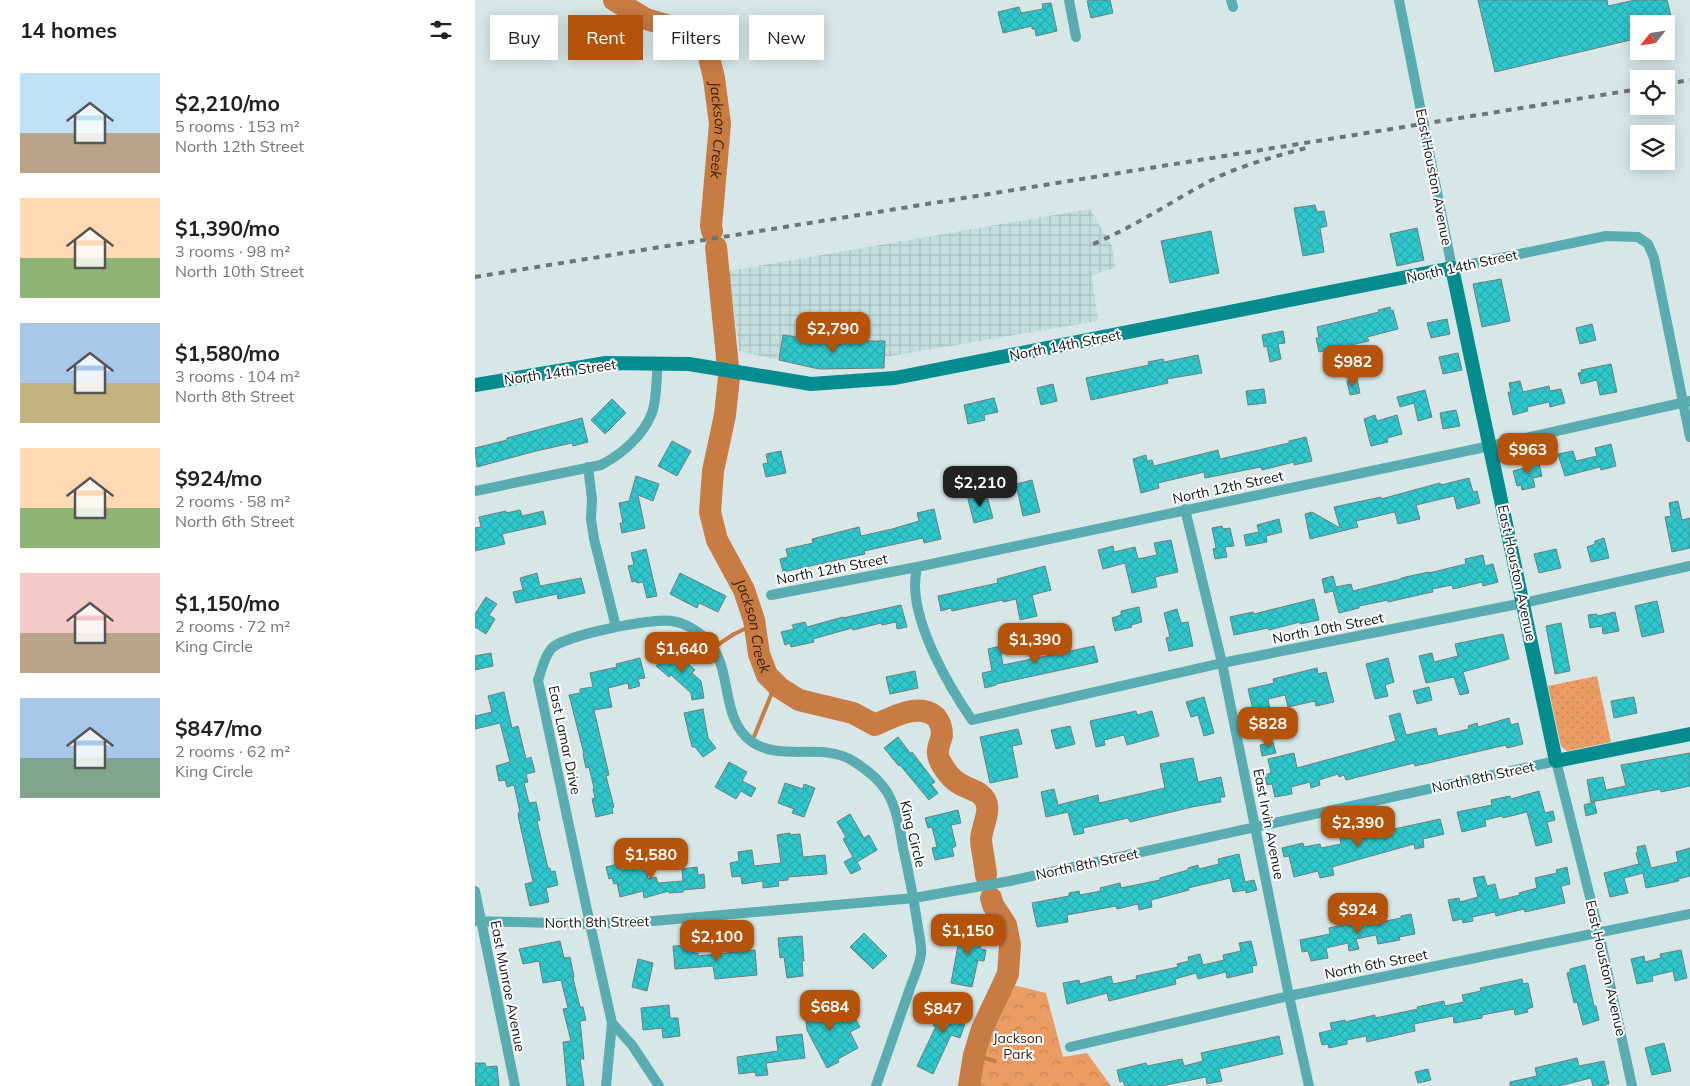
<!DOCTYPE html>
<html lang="en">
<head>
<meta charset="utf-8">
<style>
	:root { --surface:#fff; --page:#f6f6f6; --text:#202124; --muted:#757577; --accent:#b45309 }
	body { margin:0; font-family:Mulish,sans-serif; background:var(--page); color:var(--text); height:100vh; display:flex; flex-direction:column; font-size:19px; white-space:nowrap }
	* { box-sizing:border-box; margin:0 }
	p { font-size:16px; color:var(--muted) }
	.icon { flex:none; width:28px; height:28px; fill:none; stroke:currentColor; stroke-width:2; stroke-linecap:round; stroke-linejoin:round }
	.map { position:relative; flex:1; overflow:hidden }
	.drawer { display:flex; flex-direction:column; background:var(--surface); width:475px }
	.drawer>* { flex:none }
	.hud { position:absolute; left:15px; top:15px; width:475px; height:45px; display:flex; gap:10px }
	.needle { width:32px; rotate:240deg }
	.tools { position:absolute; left:1155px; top:15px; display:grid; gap:10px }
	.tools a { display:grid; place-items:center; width:45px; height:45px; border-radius:0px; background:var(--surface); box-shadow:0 2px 12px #0003; font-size:25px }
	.price { position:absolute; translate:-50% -42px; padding:0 11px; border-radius:10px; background:var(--accent); color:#fff; font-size:16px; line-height:32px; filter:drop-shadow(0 1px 2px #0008) }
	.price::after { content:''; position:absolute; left:50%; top:30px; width:15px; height:11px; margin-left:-8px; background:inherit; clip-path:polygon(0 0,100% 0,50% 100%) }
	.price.current { background:#222; color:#fff }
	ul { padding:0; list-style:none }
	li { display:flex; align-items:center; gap:15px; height:125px; padding:0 20px }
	li span { display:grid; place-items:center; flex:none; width:140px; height:100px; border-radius:0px; color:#555 }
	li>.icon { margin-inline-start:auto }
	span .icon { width:60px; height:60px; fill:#fffc; stroke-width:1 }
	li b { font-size:21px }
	h2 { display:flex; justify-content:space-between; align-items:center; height:60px; padding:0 20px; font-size:21px }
	.tag { padding:0 18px; border-radius:0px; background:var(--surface); box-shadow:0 2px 12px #0003; font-size:18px; line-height:45px }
	.tag.current { background:var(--accent); color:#fff }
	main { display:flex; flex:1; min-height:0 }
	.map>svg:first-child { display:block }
	.industrial { fill:url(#industrial-grid) }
	.grass { fill:url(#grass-dots) }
	.park { fill:url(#park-crowns) }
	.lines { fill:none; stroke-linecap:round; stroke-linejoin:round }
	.stream { stroke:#c97b44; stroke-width:4 }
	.river { stroke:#c97b44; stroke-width:22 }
	.building { fill:url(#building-cross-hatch); stroke:#6f7e7e }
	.street { stroke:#59acaf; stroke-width:10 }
	.secondary { stroke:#048c8f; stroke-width:14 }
	.rail { stroke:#6b7576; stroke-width:4; stroke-dasharray:6 6; stroke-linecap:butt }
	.labels { text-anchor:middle; stroke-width:4; stroke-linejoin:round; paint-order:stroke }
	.street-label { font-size:14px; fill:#0f1515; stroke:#fff }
	.park-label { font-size:14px; fill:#42220b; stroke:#fff }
	.water-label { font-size:15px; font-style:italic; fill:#402109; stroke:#fff }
</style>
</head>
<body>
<main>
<section class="drawer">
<h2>14 homes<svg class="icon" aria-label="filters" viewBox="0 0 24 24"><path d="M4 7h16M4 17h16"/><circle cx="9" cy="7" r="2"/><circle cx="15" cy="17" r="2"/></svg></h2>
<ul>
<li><span style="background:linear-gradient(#bfe0f5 60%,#b9a48a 0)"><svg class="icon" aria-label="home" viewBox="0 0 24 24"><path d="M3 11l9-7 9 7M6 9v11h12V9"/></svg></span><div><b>$2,210/mo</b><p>5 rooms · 153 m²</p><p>North 12th Street</p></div></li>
<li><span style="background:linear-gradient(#ffd9b3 60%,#8fb573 0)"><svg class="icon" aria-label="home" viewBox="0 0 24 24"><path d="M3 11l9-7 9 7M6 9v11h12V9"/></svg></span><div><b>$1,390/mo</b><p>3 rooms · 98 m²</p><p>North 10th Street</p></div></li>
<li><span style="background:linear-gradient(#a9c7e8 60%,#c2b280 0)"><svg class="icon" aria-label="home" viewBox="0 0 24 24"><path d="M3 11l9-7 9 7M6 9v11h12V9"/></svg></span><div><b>$1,580/mo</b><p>3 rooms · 104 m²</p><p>North 8th Street</p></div></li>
<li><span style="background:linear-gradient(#ffd9b3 60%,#8fb573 0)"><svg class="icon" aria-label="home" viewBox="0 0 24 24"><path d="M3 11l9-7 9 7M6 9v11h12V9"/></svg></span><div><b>$924/mo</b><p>2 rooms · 58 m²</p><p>North 6th Street</p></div></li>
<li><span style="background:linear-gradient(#f6c9c9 60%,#b9a48a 0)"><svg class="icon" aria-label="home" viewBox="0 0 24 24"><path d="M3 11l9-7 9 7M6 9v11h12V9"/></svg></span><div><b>$1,150/mo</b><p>2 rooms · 72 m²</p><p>King Circle</p></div></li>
<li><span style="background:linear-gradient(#a9c7e8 60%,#7fa58c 0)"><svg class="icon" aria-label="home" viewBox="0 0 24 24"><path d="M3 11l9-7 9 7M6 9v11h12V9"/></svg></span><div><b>$847/mo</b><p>2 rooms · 62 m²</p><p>King Circle</p></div></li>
</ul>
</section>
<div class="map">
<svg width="1215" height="1086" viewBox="0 0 1215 1086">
	<defs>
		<pattern id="industrial-grid" width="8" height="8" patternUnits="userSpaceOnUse" patternTransform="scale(1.25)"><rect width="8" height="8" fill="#c4dedf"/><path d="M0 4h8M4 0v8" fill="none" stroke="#a7bebe"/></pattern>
		<pattern id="grass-dots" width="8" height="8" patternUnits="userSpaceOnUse" patternTransform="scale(1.25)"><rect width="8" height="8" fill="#eb9b64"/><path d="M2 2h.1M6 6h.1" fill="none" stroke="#c88556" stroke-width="1.8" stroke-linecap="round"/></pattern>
		<pattern id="park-crowns" width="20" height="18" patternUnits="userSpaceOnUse" patternTransform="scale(1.25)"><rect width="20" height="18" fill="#eb9b64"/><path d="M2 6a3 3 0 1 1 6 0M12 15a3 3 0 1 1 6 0" fill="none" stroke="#c88556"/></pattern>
		<pattern id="building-cross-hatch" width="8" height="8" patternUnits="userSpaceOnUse" patternTransform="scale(1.25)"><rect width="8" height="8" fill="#2fc8cd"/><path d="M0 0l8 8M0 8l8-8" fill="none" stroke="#29abaf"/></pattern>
	</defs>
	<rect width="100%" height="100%" fill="#d7e7e8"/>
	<path class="industrial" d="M615,209L637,246L640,268L617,275L623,321L410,357L409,341H348L308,335L304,360L264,351L254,271Z"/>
	<path class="grass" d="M1122,676L1136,742L1092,751L1086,746L1073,686Z"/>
	<path class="park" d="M525,982L571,993L588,1057L612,1053L636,1086H483Z"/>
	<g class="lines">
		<path class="stream" d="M238,648L259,634L280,624
			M278,739L301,683
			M499,1055L520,1061"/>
		<g class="river">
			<path id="s1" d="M139,0L171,19L218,33L226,39L233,53L239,78L245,124L236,226L237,231"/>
			<path id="s2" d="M241,247L254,377L250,415L238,471L235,512L242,540L269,590L279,620L284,654L292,675L305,688L324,700L378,713L400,725C418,717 444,702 461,717C465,722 467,728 467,735C465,744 460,751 465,761C471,773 478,782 491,787C495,789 501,791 505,794C521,806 506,825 506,840C507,852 510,863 511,875"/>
			<path d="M494,1086L499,1055L507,1029L533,974L535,945L531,925L518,905L516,898"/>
		</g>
	</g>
	<path class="building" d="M617,0H635L638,13L616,18L612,1Z
		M1003,0H1132L1133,6L1160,0H1192L1198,24H1164V38L1020,72Z
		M576,3L582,31L561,36L560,29H557V26L528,33L523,12L544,7L546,13L568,9L567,4Z
		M840,205L842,212L849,211L852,226L845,228L849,252L828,256L819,208Z
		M942,228L949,260L922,266L915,234Z
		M736,231L744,273L695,283L686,241Z
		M1026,279L1035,321L1007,327L998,284Z
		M915,307L916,311L918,310L923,329L892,337L894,341L844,352L841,338H844L842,327L904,312L903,310Z
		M972,319L975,334L956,338L952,323Z
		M1117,324L1121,340L1105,344L1101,328Z
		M808,331L810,343L803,344L806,359L795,362L792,346L789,347L787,335Z
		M308,335L348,341H410L409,368L344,369L304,360Z
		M983,353L987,370L968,374L964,357Z
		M723,355L727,373L692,379L693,383L616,400L611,378L674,365L673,362L688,359L689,362Z
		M1136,364L1142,392L1125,395L1122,380L1106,384L1103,373L1107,372L1106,370Z
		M882,379L885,393L875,395L872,381Z
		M1045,381L1048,392L1074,386L1075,391L1086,389L1090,403L1075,407L1074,402L1052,407L1053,411L1038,415L1033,392H1036L1034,383Z
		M578,384L582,401L566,405L562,388Z
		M789,389L791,403L773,405L771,391Z
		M950,390L957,417L943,421L939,403L925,407L922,397Z
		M519,398L523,412L509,415L510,420L493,424L489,405Z
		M137,399L151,413L130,434L116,420Z
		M981,410L985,426L968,429L965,413Z
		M900,415L902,421L922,415L927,434L912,438L913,442L896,446L889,419Z
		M107,418L113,442L98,446L97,443L61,451L2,467L0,448L32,440V438Z
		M831,437L837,461L819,465V462L787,470L786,467L730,478L729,472L683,483L684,488L666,493L658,459L671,455L672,461L677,460L679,466L743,450L745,459L814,443V441Z
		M197,441L216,451L202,476L183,466Z
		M1136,444L1141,466L1126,470L1125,467L1090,476L1083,454L1098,451L1101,461L1122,456L1120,448Z
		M306,451L311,473L291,477L288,464L293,463L291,454Z
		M1063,459L1067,476L1058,478L1060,487L1047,490L1046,485L1042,486L1038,471L1049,468L1048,463Z
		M161,476L184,484L178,501L163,495L170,528L147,533L145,523H148L144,503L154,501Z
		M994,478L998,492L1002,491L1005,503L982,509L979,496L941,505L945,519L923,524L920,512L881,521L883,527L835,539L830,514L837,512L865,528L859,507L906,497V499L965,483L966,485Z
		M557,480L565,512L548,516L541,484Z
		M505,492L506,497L512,496L518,518L499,523L492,495Z
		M1203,501L1207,520L1215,518V548L1197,552L1190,517L1196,516L1194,503Z
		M459,509L466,539L449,543L448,538L389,551L390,554L308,572L305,559L313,557L311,549L338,543L337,539L384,527L386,536L417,529L444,521L442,513Z
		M45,510L47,516L68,511L71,524L27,534L30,544L0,551V528L6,527L4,517L31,511V513Z
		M804,519L807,532L791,536L792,542L771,546L769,535L784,532L782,525Z
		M747,526L748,529L755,528L759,546L750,547L752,557L740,559L738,549L741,548L737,528Z
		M1129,538L1134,558L1116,562L1112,547L1120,544V541Z
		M696,540L703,572L680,577L682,587L657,593L650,563L628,569L623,550L638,546L639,552L660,547L663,559L682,555L679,543Z
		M171,549L182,596L172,598L168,582L162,583L161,581L157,582L153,566L159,565L156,553Z
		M1081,549L1086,568L1064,573L1059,554Z
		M1008,555L1010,566L1018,564L1023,582L1008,586L1007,582L978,589L977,585L957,589L958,592L948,594L913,602V600L884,606V608L864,613L858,591L850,593L847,579L858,576L861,587L876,584L878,591L926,579V578L954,572V573L991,564L990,559Z
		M570,566L576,590L557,595L562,616L545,620L541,599L528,602V600L477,611L476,608L466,611L463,596L523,583L522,579Z
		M62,573L65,586L106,578L110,593L83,599L82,594L41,603L38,592L48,590L45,578Z
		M205,573L251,596L243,612L224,603L222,608L195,594Z
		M11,597L22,604L14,615L20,619L11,634L0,627V614Z
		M839,599L844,620L825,624V622L794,630L793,628L759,635L755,617L778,612L779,614Z
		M1182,601L1189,632L1167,637L1160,606Z
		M426,605L432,627L422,629L421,622L407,625L406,623L378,630L377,628L338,639L339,642L316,647L315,643L310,645L306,632L319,629L317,625L330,622L332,627L368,617V618Z
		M664,607L667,622L656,625L657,627L640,631L637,618L646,615V611Z
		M702,609L706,623L713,622L718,646L694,651L691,638L695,637L689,613Z
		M1140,612L1144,631L1128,634L1127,626L1115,628L1113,615L1122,614V616Z
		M1086,623L1095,671L1080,674L1071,626Z
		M1028,634L1034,659L988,672L994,693L985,695L979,677L951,683L944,656L957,653L959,662L983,656L980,644Z
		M525,646L528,665L619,646L623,662L521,684V685L510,688L507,673L517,671L513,649Z
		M197,649L220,670L217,673L226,681L229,698L217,700L216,693L196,675L194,677L181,666Z
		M16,653L18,666L0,670V656Z
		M165,658L170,678L163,679L165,686L154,689L153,683L133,688L137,707L119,710L134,775L131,776L139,807L137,808L138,813L121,817L117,799L120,798L118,789L119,788L114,767L111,768L108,754H109L94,695L105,693V689L118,687L115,673L142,667L141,664Z
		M913,658L919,682L910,685L913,696L900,699L891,664Z
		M842,668L843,674L851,672L859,702L841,706L840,701L813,707L810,695L793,699L795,710L779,714L773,689L799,683L798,679Z
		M440,671L443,688L415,694L411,677Z
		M954,687L957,700L942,704L938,691Z
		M29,692L37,728L43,726L51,759L56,757L60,772L51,774L53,782L49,783L54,803L61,802L65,820L62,821L73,868H75L76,872L80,871L83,885L71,888L74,902L55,906L50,884L58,882L44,820L43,813L45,812L39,785L32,787L30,780L24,781L21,766L35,762L25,723L0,729V716L17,712L13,696Z
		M729,697L739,733L729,736L723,715L716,717L711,702Z
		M1159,697L1162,713L1139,718L1136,701Z
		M228,709L233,738L241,748L228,757L220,747H217L209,713Z
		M661,711L662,715L677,711L684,736L652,745L649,735L629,740L630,745L621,747L615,721Z
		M925,713L931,735L961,728L963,736L994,729L993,726L1002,723L1003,727L1034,718L1036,725L1043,723L1048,744L1032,748L1031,745L940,766L939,763L871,780L869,775L864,777L863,774L844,780L845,785L836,788L835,782L816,787L817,794L800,797L797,784L792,785L790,775L796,773L793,759L819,753L822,768L921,741L914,716Z
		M595,726L600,744L581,749L576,730Z
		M543,729L547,744L537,746L543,777L515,783L505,737Z
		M423,737L436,754L437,752L460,782L456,784L463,793L454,800L425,765L424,766L409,748Z
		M798,742L801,753L787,756L785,745Z
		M1215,753V786L1186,792L1185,789L1116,802L1112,780L1128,777L1131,790L1151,786L1146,765Z
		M718,758L723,782L746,777L750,797H745L746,802L717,807L655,822L653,818L608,828L609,833L599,835L593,812L571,817L566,792L579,789L583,805L623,795L624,803L690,788L685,764Z
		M254,762L272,772L267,781L281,788L276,797L266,791L261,799L240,787Z
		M310,783L328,789L329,784L340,788L329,817L317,813L319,809L303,803Z
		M1064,791L1070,813L1078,811L1080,820L1072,822L1077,842L1061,846L1052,812L1028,818L1027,816L1010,820L1011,826L987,832L982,812L1017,805L1016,800L1035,796L1036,799Z
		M1119,802L1122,813L1111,816L1109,805Z
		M483,810L486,823L476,825L481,846L477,848L479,856L460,860L457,848L462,847L457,827L453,828L450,818Z
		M375,814L389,838L394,835L402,850L382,862L386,869L376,874L369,862L378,857L368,839L371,837L362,822Z
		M965,819L969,834L948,839L949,847L940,849L939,844L857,867L859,875L845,878L843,871L819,877L814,856L809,857L807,848L828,843L829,847L845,844L846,848L866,844L865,838L878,835L879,841L899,836V832L919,827V829Z
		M315,833V835L325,834L328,857L350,855L352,874L313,877V880L303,881L304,886L288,888V881L267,884L266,876L257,877L255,863L264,861L263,852L277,850L279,866L306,863L302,835Z
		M1170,845L1176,868L1203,862L1201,852L1215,848V876L1203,879L1204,881L1171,888L1168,873L1149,878L1153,893L1135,897L1129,873L1164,864L1161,853L1163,852L1162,847Z
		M764,854L770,882L779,880L782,890L771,893V890L758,892L755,878L713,888L714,890L676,900L677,907L664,910L663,904L642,909L641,906L592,915L593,922L562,927L557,903L594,896V893L604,891L605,895L626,891L625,888L645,883L646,888L685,880V878L713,870V868L723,865L724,869L744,864L743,859Z
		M162,859L165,870L171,868L173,879L181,877L183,883L208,881L207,869L222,867L223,875L229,874L230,888L208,890V892L194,893V891L169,898L168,891L145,897L142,883L139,884L137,878L134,879L131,867Z
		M1092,867L1095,884L1086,886L1090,903L1050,912L1049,909L1021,916L1020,912L997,917L998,921L988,923L987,919L978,921L973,900L984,898L985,902L1003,897L998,878L1009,876L1012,886L1020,884L1024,900L1045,895L1044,893L1062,888L1060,878L1082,873L1081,870Z
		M936,914L940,934L924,937L925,940L903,944L901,935L881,939L884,949L874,951L873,943L851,948L853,958L836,961L833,951L827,952L825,940L855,934L854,928L905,917L906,922L926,918V916Z
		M487,924L509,929L505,949L511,950L509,961L503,960L497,987L476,983Z
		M389,933L412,956L398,969L375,947Z
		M327,936L329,961H327L328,976L312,978L309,957L305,958L303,938Z
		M85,941L89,958L95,957L99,977L98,978L105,1007H108L111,1020L105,1021L109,1059H105L109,1086H92L88,1042L96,1041L88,1009L93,1008L86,980L68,983L64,961L48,964L44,949Z
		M776,941L782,965L777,966L778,972L752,978L751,972L723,979L721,973L700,979L701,984L634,1001L632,993L592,1004L588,983L604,980L605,984L636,976L638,984L662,979L661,976L703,967L702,964L714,961L713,957L725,954L728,965L749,960L748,955L766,951L764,943Z
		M218,945L219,953H223V956L280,950L282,975L240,979L238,966L200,969L198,946Z
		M1206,950L1212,978L1200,981L1198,971L1177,976L1178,981L1162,984L1156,959L1169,956L1170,962L1186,958L1185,954Z
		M163,959L178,963L172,991L157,987Z
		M1110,965L1119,1006H1121L1124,1020L1108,1025L1102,1002L1099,1003L1092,973L1095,972V969Z
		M1047,979L1048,984L1053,983L1058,1007L1052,1009L1053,1012L1040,1015L1039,1009L1007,1015V1018L979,1023L978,1016L939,1024L940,1031L892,1042L891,1036L872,1040V1044L854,1048L853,1044L847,1045L844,1033L857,1030L855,1023L870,1020V1022L900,1015V1018L943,1009L942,1007L969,1001L970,1006L989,1002L987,995L1006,991L1005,988Z
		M467,1000L495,1009L485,1038L476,1035L458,1074L442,1066L461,1026H458Z
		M355,1002L358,1021L377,1012L385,1027L375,1032L383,1048L363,1059L364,1062L352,1068L332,1030L329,1005Z
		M194,1005L195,1018H203L205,1036L188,1038L187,1028L168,1030L166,1008Z
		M327,1034L330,1058L291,1063L293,1075L281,1076L280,1072L264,1074L262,1057L303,1051L301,1037Z
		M804,1036L808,1054L744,1069L747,1081L732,1084L731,1077L686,1086H650L648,1081L645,1082L642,1070L671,1063L672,1066L707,1059L709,1066L728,1061L726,1053Z
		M1189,1043L1196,1071L1177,1075L1170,1048Z
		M1102,1058L1104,1066L1129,1061L1134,1084L1129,1085L1130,1086H1118L1116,1078L1084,1086H1035V1082L1062,1076L1060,1068Z
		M0,1063H10L11,1067L22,1066L24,1086H0Z
		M953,1069L956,1080L943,1083L940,1072Z"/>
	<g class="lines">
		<path class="street" d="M594,0L601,37
			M756,0L758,7
			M924,0L977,268L1131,236L1163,237L1173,244L1179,258L1215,437
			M113,467L117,499L116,519L119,539L141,627
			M0,491L126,465C147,454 168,436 177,413C182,399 181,379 183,363
			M710,509L747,663L814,996L834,1086
			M442,567C441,573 440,580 440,586C441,629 473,685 497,720L747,663L1048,603L1215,566
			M296,595L442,567L1015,446L1215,401
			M0,891L40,1086
			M0,921L115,924L167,922L439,898L535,881L1081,761L1124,933L1157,1086
			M137,1023L157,1045L184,1086
			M595,1047L814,996L1215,914
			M131,1086L137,1023L115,924L63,680C67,670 69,656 77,648C90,635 177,618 197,621C210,623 224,631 233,641C259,670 244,718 277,742C307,762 348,742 378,761C391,769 404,779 412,792C422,809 425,829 428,848C434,874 439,901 443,927C444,936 447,946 446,954C445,965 437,981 434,991C423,1023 412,1054 401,1086"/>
		<path class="secondary" d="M0,385L131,363L214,364L336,384L420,378L977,268L1081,761L1215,734"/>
		<path class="rail" d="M1191,84L1215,80
			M618,244C659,227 694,203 733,182C763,166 798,157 831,148
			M0,277L1164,89"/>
	</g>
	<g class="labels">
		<g class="street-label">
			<text transform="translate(959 177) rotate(79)" y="5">East Houston Avenue</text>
			<text transform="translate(987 266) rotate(-12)" y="5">North 14th Street</text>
			<text transform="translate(590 345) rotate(-11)" y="5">North 14th Street</text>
			<text transform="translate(85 372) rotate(-8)" y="5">North 14th Street</text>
			<text transform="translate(753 487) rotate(-12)" y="5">North 12th Street</text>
			<text transform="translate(357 569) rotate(-11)" y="5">North 12th Street</text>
			<text transform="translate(1042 573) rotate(78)" y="5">East Houston Avenue</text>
			<text transform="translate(853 628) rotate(-11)" y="5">North 10th Street</text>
			<text transform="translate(90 740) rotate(78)" y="5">East Lamar Drive</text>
			<text transform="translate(1008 777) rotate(-12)" y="5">North 8th Street</text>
			<text transform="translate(794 824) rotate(79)" y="5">East Irvin Avenue</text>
			<text transform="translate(438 834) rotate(76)" y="5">King Circle</text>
			<text transform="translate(612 864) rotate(-12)" y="5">North 8th Street</text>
			<text transform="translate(122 922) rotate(-1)" y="5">North 8th Street</text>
			<text transform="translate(901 964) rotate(-11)" y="5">North 6th Street</text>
			<text transform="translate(1131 968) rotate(77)" y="5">East Houston Avenue</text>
			<text transform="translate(33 986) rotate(79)" y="5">East Munroe Avenue</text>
		</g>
		<g class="park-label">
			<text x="543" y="1043">Jackson<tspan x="543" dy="16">Park</tspan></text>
		</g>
		<g class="water-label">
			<text dy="5" stroke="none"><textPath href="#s1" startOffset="190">Jackson Creek</textPath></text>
			<text dy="5" stroke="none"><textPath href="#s2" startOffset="390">Jackson Creek</textPath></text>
		</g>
	</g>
</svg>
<div class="tools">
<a><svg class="needle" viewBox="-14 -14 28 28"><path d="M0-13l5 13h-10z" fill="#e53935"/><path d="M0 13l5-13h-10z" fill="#757577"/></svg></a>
<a><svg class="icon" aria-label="locate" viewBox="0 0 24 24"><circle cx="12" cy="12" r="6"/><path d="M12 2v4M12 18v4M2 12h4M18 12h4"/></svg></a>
<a><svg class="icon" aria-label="layers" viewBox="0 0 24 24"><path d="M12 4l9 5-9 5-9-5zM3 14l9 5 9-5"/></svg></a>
</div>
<b class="price" style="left:358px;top:354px">$2,790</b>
<b class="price" style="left:878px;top:387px">$982</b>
<b class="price" style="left:1053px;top:475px">$963</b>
<b class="price current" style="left:505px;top:508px">$2,210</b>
<b class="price" style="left:560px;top:665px">$1,390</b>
<b class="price" style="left:207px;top:674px">$1,640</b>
<b class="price" style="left:793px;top:749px">$828</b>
<b class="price" style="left:883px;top:848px">$2,390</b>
<b class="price" style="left:176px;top:880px">$1,580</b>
<b class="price" style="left:883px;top:935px">$924</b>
<b class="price" style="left:493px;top:956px">$1,150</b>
<b class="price" style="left:242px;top:962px">$2,100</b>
<b class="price" style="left:355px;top:1032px">$684</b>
<b class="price" style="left:468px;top:1034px">$847</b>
<div class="hud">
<a class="tag">Buy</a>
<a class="tag current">Rent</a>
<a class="tag">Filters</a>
<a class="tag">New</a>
</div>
</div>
</main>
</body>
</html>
